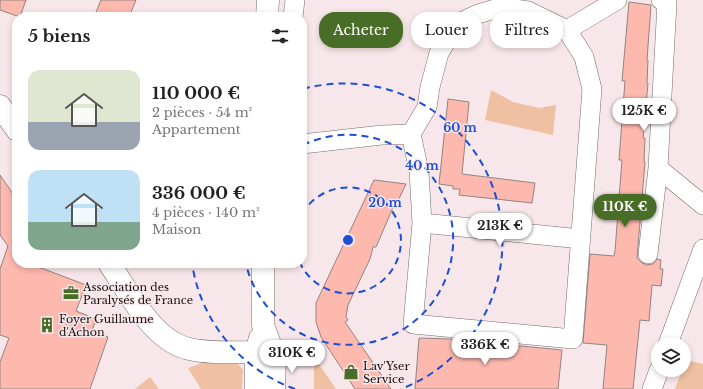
<!DOCTYPE html>
<html lang="fr">
<head>
<meta charset="utf-8">
<style>
	:root { --surface:#fff; --page:#f6f6f6; --text:#222; --muted:#767676; --accent:#486d27 }
	body { margin:0; font-family:"Libre Baskerville",serif; background:var(--page); color:var(--text); height:100vh; display:flex; flex-direction:column; font-size:15px; white-space:nowrap }
	* { box-sizing:border-box; margin:0 }
	p { font-size:13px; color:var(--muted) }
	.icon { flex:none; width:22px; height:22px; fill:none; stroke:currentColor; stroke-width:2; stroke-linecap:round; stroke-linejoin:round }
	.map { position:relative; flex:1; overflow:hidden }
	.details { position:absolute; left:12px; top:12px; width:295px; height:256px; display:flex; flex-direction:column; background:var(--surface); border-radius:16px; box-shadow:0 2px 6px #0003 }
	.details>* { flex:none }
	.top-card { position:absolute; left:319px; top:12px; width:324px; height:36px; display:flex; gap:8px }
	.buttons { position:absolute; left:651px; top:337px; display:grid; gap:8px }
	.buttons a { display:grid; place-items:center; width:40px; height:40px; border-radius:50%; background:var(--surface); box-shadow:0 2px 6px #0003; font-size:20px }
	.price { position:absolute; translate:-50% -34px; padding:0 9px; border-radius:14px; background:#fff; color:#222; font-size:13px; line-height:26px; filter:drop-shadow(0 1px 2px #0008) }
	.price::after { content:''; position:absolute; left:50%; top:24px; width:12px; height:9px; margin-left:-6px; background:inherit; clip-path:polygon(0 0,100% 0,50% 100%) }
	.price.active { background:var(--accent); color:#fff }
	ul { padding:0; list-style:none }
	li { display:flex; align-items:center; gap:12px; height:100px; padding:0 16px }
	li span { display:grid; place-items:center; flex:none; width:112px; height:80px; border-radius:12px; color:#555 }
	li>.icon { margin-inline-start:auto }
	span .icon { width:48px; height:48px; fill:#fffc; stroke-width:1 }
	li b { font-size:17px }
	h2 { display:flex; justify-content:space-between; align-items:center; height:48px; padding:0 16px; font-size:17px }
	.tag { padding:0 14px; border-radius:16px; background:var(--surface); box-shadow:0 2px 6px #0003; font-size:14px; line-height:36px }
	.tag.active { background:var(--accent); color:#fff }
	.map>svg:first-child { display:block }
	.green { fill:#efc0a1 }
	.building { fill:#feb9af; stroke:#938381 }
	.lines { fill:none; stroke-linecap:round; stroke-linejoin:round }
	.street-casing { stroke:#796a6d; stroke-width:20 }
	.secondary-casing { stroke:#796a6d; stroke-width:23 }
	.street { stroke:#fff; stroke-width:19 }
	.secondary { stroke:#fff; stroke-width:22 }
	.ring { fill:none; stroke:#1d4ed8; stroke-width:2; stroke-dasharray:7 5 }
	.labels { text-anchor:middle; stroke-width:3; stroke-linejoin:round; paint-order:stroke }
	.poi-label { font-size:11px; fill:#120d0e; stroke:#f8e7ea; text-anchor:start }
	.centre { fill:#1d4ed8; stroke:#f8e7ea; stroke-width:2 }
	.ring-label { font-size:12px; text-anchor:middle; font-weight:bold; fill:#1d4ed8; stroke:#f8e7ea; stroke-width:3; stroke-linejoin:round; paint-order:stroke }
</style>
</head>
<body>
<div class="map">
<svg width="703" height="389" viewBox="0 0 703 389">
	<rect width="100%" height="100%" fill="#f8e7ea"/>
	<path class="green" d="M491,90L513,102L539,108L556,105L553,135L485,120Z
		M314,358V357L336,389H314Z
		M686,360L703,364V389H675L682,370H684Z
		M202,363L238,364L243,370L242,389H201L188,368Z
		M150,377L159,389H135Z"/>
	<path class="building" d="M0,0H26L20,17L0,10Z
		M101,0H136L129,17H94Z
		M629,2L651,5L647,60H648L647,83H648L643,138H645L644,162H645L637,258L642,263L647,265L653,264L657,259L661,260L660,269H663L661,286L652,285L649,321L640,320L633,389H603L607,345L583,343L590,254L614,256L615,251L622,160H619L625,81H622Z
		M448,99L469,102L462,174L535,183L532,203L459,195L460,189H453V186L439,184Z
		M0,175L17,200V263H28L86,285L76,311L96,319L92,331L108,337L90,389H0V362L9,338L0,335V269L8,246L0,235Z
		M374,180L406,184L397,203H395L376,247H373L370,259L348,305L346,317L348,320L345,322L391,389H355L321,337L316,322V303Z
		M419,338L449,339L562,350L558,389H415Z"/>
	<g class="lines">
		<defs>
			<path id="street" d="M502,7L528,11L567,30L584,57L592,89L573,339L413,324L422,223L419,171L411,134L427,107L430,87L439,53L448,38L463,21L478,14Z
				M293,17L295,0
				M567,30L617,0
				M302,144L382,135L411,134
				M658,168L703,205
				M422,223L581,239
				M648,254L658,168L667,3L661,0
				M668,344L703,249
				M652,389L659,370"/>
			<path id="secondary" d="M267,17L268,0
				M0,106L17,130
				M109,263C127,290 152,339 186,348C206,354 235,352 256,352
				M263,263V325L275,358L274,389
				M256,389V352L260,338"/>
		</defs>
		<use href="#street" class="street-casing"/>
		<use href="#secondary" class="secondary-casing"/>
		<use href="#street" class="street"/>
		<use href="#secondary" class="secondary"/>
	</g>
	<g class="ring">
		<path d="M302 214A53 53 0 1 1 300 263"/>
		<path d="M303 145A105 105 0 1 1 246 264"/>
		<path d="M295 389A158 158 0 0 1 192 263M303 89A158 158 0 0 1 401 389"/>
	</g>
	<defs>
		<symbol id="office-bare" viewBox="-9 -9 18 18"><path d="M-6-3h4V-5.5h4V-3h4V5H-6ZM-1-4.5V-3h2v-1.5ZM-6 0V1H6V0Z" fill="#486d27" stroke="#f8e7ea" stroke-width="2.5" paint-order="stroke"/></symbol>
		<symbol id="building-bare" viewBox="-9 -9 18 18"><path d="M-4-6H4V6H1V3H-1V6H-4ZM-2.5-4.3h1.7v1.8h-1.7ZM.8-4.3h1.7v1.8H.8ZM-2.5-1h1.7V.8h-1.7ZM.8-1h1.7V.8H.8Z" fill="#486d27" stroke="#f8e7ea" stroke-width="2.5" paint-order="stroke"/></symbol>
		<symbol id="shop-bare" viewBox="-9 -9 18 18"><path d="M-5-2.5h2.3a2.7 3.5 0 0 1 5.4 0H5L5.5 6h-11ZM-1.5-2.5h3a1.5 2.3 0 0 0-3 0Z" fill="#486d27" stroke="#f8e7ea" stroke-width="2.5" paint-order="stroke"/></symbol>
	</defs>
	<g fill-rule="evenodd">
		<use href="#office-bare" x="60" y="282" width="22" height="22"/>
		<use href="#building-bare" x="36" y="314" width="22" height="22"/>
		<use href="#shop-bare" x="340" y="361" width="22" height="22"/>
	</g>
	<g class="labels">
		<g class="poi-label">
			<text x="83" y="291">Association des<tspan x="83" dy="13">Paralysés de France</tspan></text>
			<text x="59" y="323">Foyer Guillaume<tspan x="59" dy="13">d'Achon</tspan></text>
			<text x="363" y="370">Lav'Yser<tspan x="363" dy="13">Service</tspan></text>
		</g>
	</g>
	<circle cx="348" cy="240" r="6" class="centre"/>
	<g class="ring-label">
		<text x="460" y="132">60 m</text>
		<text x="422" y="170">40 m</text>
		<text x="385" y="207">20 m</text>
	</g>
</svg>
<div class="buttons">
<a><svg class="icon" aria-label="layers" viewBox="0 0 24 24"><path d="M12 4l9 5-9 5-9-5zM3 14l9 5 9-5"/></svg></a>
</div>
<b class="price" style="left:644px;top:132px">125K €</b>
<b class="price active" style="left:625px;top:228px">110K €</b>
<b class="price" style="left:500px;top:247px">213K €</b>
<b class="price" style="left:485px;top:366px">336K €</b>
<b class="price" style="left:292px;top:374px">310K €</b>
<div class="top-card">
<a class="tag active">Acheter</a>
<a class="tag">Louer</a>
<a class="tag">Filtres</a>
</div>
<section class="details">
<h2>5 biens<svg class="icon" aria-label="filters" viewBox="0 0 24 24"><path d="M4 7h16M4 17h16"/><circle cx="9" cy="7" r="2"/><circle cx="15" cy="17" r="2"/></svg></h2>
<ul>
<li><span style="background:linear-gradient(#dfe7d0 65%,#9aa5b1 0)"><svg class="icon" aria-label="home" viewBox="0 0 24 24"><path d="M3 11l9-7 9 7M6 9v11h12V9"/></svg></span><div><b>110 000 €</b><p>2 pièces · 54 m²</p><p>Appartement</p></div></li>
<li><span style="background:linear-gradient(#bfe0f5 65%,#7fa58c 0)"><svg class="icon" aria-label="home" viewBox="0 0 24 24"><path d="M3 11l9-7 9 7M6 9v11h12V9"/></svg></span><div><b>336 000 €</b><p>4 pièces · 140 m²</p><p>Maison</p></div></li>
</ul>
</section>
</div>
</body>
</html>
